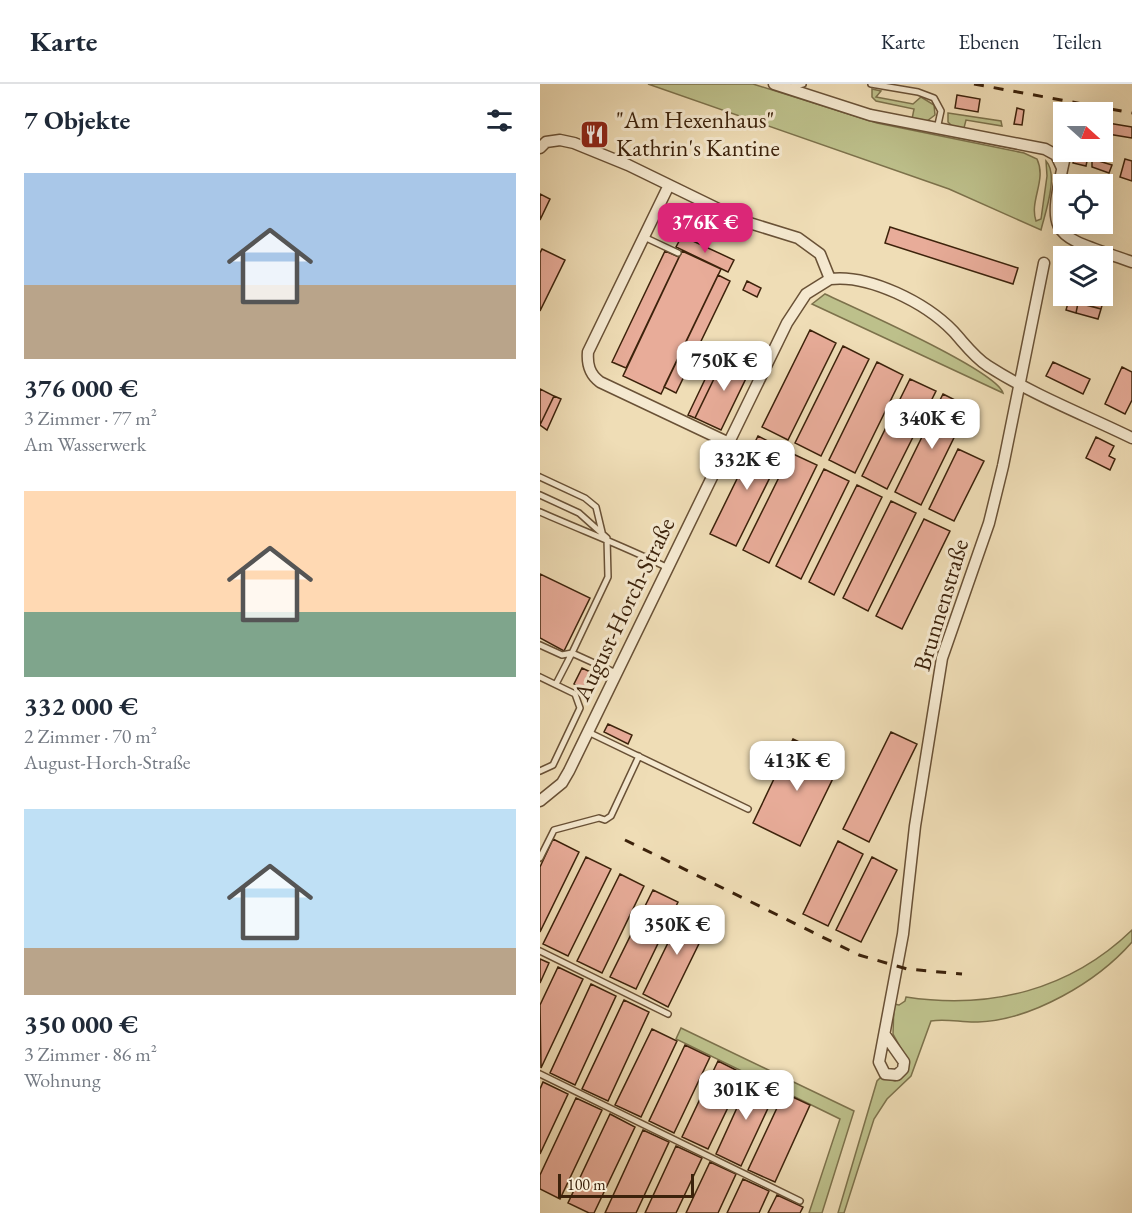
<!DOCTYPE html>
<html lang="de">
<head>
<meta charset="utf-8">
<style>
	:root { --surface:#fff; --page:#f2f2f3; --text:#1f2937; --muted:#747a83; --line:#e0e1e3; --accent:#db2777 }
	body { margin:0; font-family:"EB Garamond",serif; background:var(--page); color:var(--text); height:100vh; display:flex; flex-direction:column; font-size:22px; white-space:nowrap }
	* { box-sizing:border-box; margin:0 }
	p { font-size:20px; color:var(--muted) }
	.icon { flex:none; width:33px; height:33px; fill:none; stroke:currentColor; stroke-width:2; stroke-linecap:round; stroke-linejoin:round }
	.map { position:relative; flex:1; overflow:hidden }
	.panel { display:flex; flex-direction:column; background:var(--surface); width:540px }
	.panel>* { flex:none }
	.needle { width:39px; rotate:111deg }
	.fabs { position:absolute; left:513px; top:18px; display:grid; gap:12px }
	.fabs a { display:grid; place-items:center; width:60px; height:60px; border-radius:0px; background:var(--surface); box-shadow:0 6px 24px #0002; font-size:30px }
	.scale { position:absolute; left:18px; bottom:15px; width:136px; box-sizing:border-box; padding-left:6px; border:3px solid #3c220b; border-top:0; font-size:16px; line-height:21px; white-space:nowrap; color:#3c220b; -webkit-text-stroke:4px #f5e9d0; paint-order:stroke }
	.price { position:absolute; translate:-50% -51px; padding:0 14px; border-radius:12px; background:#fff; color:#222; font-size:20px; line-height:39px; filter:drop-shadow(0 2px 3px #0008) }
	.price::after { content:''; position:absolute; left:50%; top:36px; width:18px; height:14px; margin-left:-9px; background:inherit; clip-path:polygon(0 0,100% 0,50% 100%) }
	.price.selected { background:var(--accent); color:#fff }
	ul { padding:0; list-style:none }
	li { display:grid; align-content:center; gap:12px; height:318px; padding:0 24px }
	li span { display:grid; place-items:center; height:186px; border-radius:0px; color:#555 }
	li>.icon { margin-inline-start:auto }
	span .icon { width:108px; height:108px; fill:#fffc; stroke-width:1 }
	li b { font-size:26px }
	h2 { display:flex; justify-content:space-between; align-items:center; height:72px; padding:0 24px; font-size:26px }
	header { display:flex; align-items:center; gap:36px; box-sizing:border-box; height:84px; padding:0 30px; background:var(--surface); border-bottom:2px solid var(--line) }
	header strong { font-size:28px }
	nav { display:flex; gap:33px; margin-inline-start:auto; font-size:21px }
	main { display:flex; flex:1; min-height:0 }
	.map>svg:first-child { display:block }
	.green { fill:#bdc08b; stroke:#7c714b; stroke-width:1.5 }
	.building { fill:#e8ac99; stroke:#3c220b; stroke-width:1.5 }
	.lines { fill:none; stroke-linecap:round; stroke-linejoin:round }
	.service-casing { stroke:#695136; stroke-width:8 }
	.minor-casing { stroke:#695136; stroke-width:13 }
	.service { stroke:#f5e9d0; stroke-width:5 }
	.minor { stroke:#f5e9d0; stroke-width:10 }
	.rail { stroke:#3c220b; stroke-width:3; stroke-dasharray:10 10; stroke-linecap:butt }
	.labels { text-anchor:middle; stroke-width:6; stroke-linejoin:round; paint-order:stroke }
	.poi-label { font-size:24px; fill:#3c220b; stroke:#f5e9d0; text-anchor:start }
	.street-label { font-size:24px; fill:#3c220b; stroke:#f5e9d0 }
</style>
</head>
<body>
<header>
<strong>Karte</strong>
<nav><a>Karte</a><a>Ebenen</a><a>Teilen</a></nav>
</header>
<main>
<section class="panel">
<h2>7 Objekte<svg class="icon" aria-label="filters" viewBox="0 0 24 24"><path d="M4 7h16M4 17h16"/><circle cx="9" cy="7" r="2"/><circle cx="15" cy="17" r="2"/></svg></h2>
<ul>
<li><span style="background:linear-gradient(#a9c7e8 60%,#b9a48a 0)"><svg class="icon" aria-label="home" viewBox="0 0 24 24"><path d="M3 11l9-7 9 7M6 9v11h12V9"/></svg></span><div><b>376 000 €</b><p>3 Zimmer · 77 m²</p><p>Am Wasserwerk</p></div></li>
<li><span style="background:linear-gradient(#ffd9b3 65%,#7fa58c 0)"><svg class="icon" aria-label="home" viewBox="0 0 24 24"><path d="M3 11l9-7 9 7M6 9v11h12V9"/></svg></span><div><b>332 000 €</b><p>2 Zimmer · 70 m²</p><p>August-Horch-Straße</p></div></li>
<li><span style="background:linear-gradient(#bfe0f5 75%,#b9a48a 0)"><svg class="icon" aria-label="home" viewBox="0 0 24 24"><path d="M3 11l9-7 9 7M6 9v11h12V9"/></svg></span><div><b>350 000 €</b><p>3 Zimmer · 86 m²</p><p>Wohnung</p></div></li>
</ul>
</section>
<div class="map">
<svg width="592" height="1129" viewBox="0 0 592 1129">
	<rect width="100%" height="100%" fill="#efddb6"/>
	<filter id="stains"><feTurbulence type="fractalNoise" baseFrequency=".00333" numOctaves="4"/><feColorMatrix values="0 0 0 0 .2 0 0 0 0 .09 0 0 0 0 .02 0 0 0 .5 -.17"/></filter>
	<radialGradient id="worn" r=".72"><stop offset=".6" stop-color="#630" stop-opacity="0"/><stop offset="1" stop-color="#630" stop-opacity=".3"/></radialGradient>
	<path class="green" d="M108,0H213L337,39L484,69L497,75C507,96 489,117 496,137L501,135L507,92L506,77C519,91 505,129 501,146L409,105Z
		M332,5L341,7L336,13L373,20L381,13L394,21L395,31L387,37L372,35L374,25L336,17L332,13Z
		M408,29L461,37L462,42L426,36L424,44L412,42L408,38Z
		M285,210C314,224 456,286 463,309L272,220Z
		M592,846V858C557,898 492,936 438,938C423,939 406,934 391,937L371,992L347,1015L334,1035L304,1129H298L337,997L341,993L355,997L363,992L368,977L353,950L354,920L359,921L365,917L366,913C450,926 530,906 592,846Z
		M141,944L314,1027L282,1129H269L300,1035L136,955Z"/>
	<path class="building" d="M417,11L440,15L438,28L415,24Z
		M477,24L484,26L482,41L474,40Z
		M562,38L592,43V54L562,49Z
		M51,40L67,47L60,61L44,54Z
		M536,68H549L546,82L533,79Z
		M552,75L572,81L569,89L552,83Z
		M585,75L592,77V97L580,93Z
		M0,110L10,115L0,136Z
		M350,143L478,184L473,200L345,159Z
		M142,152L194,176L188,188L136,163Z
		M2,165L25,176L0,227V169Z
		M125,167L139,173L86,284L72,278Z
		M142,167L181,185L121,310L83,292Z
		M178,191L190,197L136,309L124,303Z
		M207,197L221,204L217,213L203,206Z
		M562,203L567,204L561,225L547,221L550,212H562Z
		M530,212H541L540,215L547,217L546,221L538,219L536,229L526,226Z
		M538,219L561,225L558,235L536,229Z
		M270,246L296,259L248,356L222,343Z
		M303,262L329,275L281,372L255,359Z
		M179,266L186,270L155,334L148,331Z
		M186,270L212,282L181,346L155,334Z
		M337,278L363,291L315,389L289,376Z
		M513,278L550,295L543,310L506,292Z
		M582,283L592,288V316L585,330L565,320Z
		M370,295L396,307L347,405L322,392Z
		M0,305L14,312L0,341Z
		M403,310L429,323L381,421L355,408Z
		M14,312L21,315L7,346L0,341Z
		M218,352L244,365L196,462L170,450Z
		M556,353L574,362L569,372L575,375L570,386L546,374Z
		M418,365L444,377L414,437L389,425Z
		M251,369L277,381L229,479L203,466Z
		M284,385L309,397L261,495L236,482Z
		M317,401L342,413L294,511L269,498Z
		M351,417L376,429L328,527L303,514Z
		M384,435L410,447L362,545L336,532Z
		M0,490L50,514L24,567L0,554Z
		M42,584L57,591L49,607L34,600Z
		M68,640L92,651L88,660L64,648Z
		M351,648L377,660L329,758L303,745Z
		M253,655L301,678L260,762L213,739Z
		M13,755L39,768L0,848V783Z
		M298,757L323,770L288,842L263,830Z
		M46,773L71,785L28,872L3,860Z
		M332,773L357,786L321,858L296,846Z
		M80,790L104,802L62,889L37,877Z
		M113,806L138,818L96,905L70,893Z
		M146,822L171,835L128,923L103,910Z
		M0,875L9,879L0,899Z
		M18,883L43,895L1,984L0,921Z
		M51,900L76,912L35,1001L10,989Z
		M84,916L109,928L68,1017L42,1005Z
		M112,945L137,957L101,1033L75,1021Z
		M145,961L170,973L134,1049L109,1037Z
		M178,977L204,990L168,1065L142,1053Z
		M211,993L237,1005L201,1082L176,1070Z
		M3,998L28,1010L0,1070V1005Z
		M244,1009L270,1021L235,1098L208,1086Z
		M36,1014L62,1026L20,1115L0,1105V1091Z
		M70,1030L95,1043L54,1129H49L28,1119Z
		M103,1046L129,1058L96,1129H65Z
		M136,1062L162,1074L136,1129H105Z
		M170,1078L196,1090L178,1129H146Z
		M203,1095L229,1107L219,1129H187Z
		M237,1111L263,1123L260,1129H228Z"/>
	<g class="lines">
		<defs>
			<path id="service" d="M331,0L378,8L394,14L401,27L397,45
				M250,3L263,0
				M104,153L138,169
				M0,393L45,414L56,423L62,448
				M0,411L39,429L67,454L68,493L32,569L76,589
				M0,428C43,447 86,463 128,484
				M0,561L22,571L32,569
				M0,593L35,610L40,624L13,681L0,687
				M16,600L32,569
				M48,648L208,725
				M0,774L14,746L59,734L65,736L71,732L99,672
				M0,867L128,930
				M0,990L260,1117"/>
			<path id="minor" d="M234,0L330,31L505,65L516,71L522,84
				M0,64L6,58L20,56L34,59L88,81L203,137L258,154L280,170L290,195C329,190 386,219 413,247C425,260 434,273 448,282C493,311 545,331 592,354
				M526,68C506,156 509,149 592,178
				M129,101L48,268C47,280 49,290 60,298L189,359
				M0,717L22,699L29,687L247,239L266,210L290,195
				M345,951L364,978L363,985L357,991L345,990L339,978L363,850L375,742L402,574L449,439L463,382L504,179"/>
		</defs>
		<use href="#service" class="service-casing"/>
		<use href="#minor" class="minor-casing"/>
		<use href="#service" class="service"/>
		<use href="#minor" class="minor"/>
		<path class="rail" d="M434,0L592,29
			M85,756L319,871L367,885L422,890"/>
	</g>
	<defs>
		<symbol id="restaurant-square" viewBox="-11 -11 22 22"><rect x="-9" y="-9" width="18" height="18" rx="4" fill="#8f2418" stroke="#f5e9d0"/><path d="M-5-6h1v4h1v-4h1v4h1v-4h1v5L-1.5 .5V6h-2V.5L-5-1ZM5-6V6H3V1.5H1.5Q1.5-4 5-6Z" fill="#fff"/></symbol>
	</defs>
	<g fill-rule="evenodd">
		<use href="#restaurant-square" x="38" y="34" width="33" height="33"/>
	</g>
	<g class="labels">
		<g class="poi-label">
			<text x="76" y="44">"Am Hexenhaus"<tspan x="76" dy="28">Kathrin's Kantine</tspan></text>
		</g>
		<g class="street-label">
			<text transform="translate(401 521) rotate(-73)" y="8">Brunnenstraße</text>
			<text transform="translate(84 525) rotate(-64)" y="8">August-Horch-Straße</text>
		</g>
	</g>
	<rect width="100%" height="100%" filter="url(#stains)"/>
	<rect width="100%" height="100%" fill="url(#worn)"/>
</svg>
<div class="fabs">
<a><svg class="needle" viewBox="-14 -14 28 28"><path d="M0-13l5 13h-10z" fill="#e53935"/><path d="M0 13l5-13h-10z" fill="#747a83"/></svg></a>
<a><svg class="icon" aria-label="locate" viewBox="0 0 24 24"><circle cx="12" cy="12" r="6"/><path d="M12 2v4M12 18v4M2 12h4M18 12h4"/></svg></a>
<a><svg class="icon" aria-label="layers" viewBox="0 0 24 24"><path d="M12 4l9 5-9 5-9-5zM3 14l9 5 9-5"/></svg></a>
</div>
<div class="scale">100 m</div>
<b class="price selected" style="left:165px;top:170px">376K €</b>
<b class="price" style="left:184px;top:308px">750K €</b>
<b class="price" style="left:392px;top:366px">340K €</b>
<b class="price" style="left:207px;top:407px">332K €</b>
<b class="price" style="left:257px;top:708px">413K €</b>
<b class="price" style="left:137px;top:872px">350K €</b>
<b class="price" style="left:206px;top:1037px">301K €</b>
</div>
</main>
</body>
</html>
